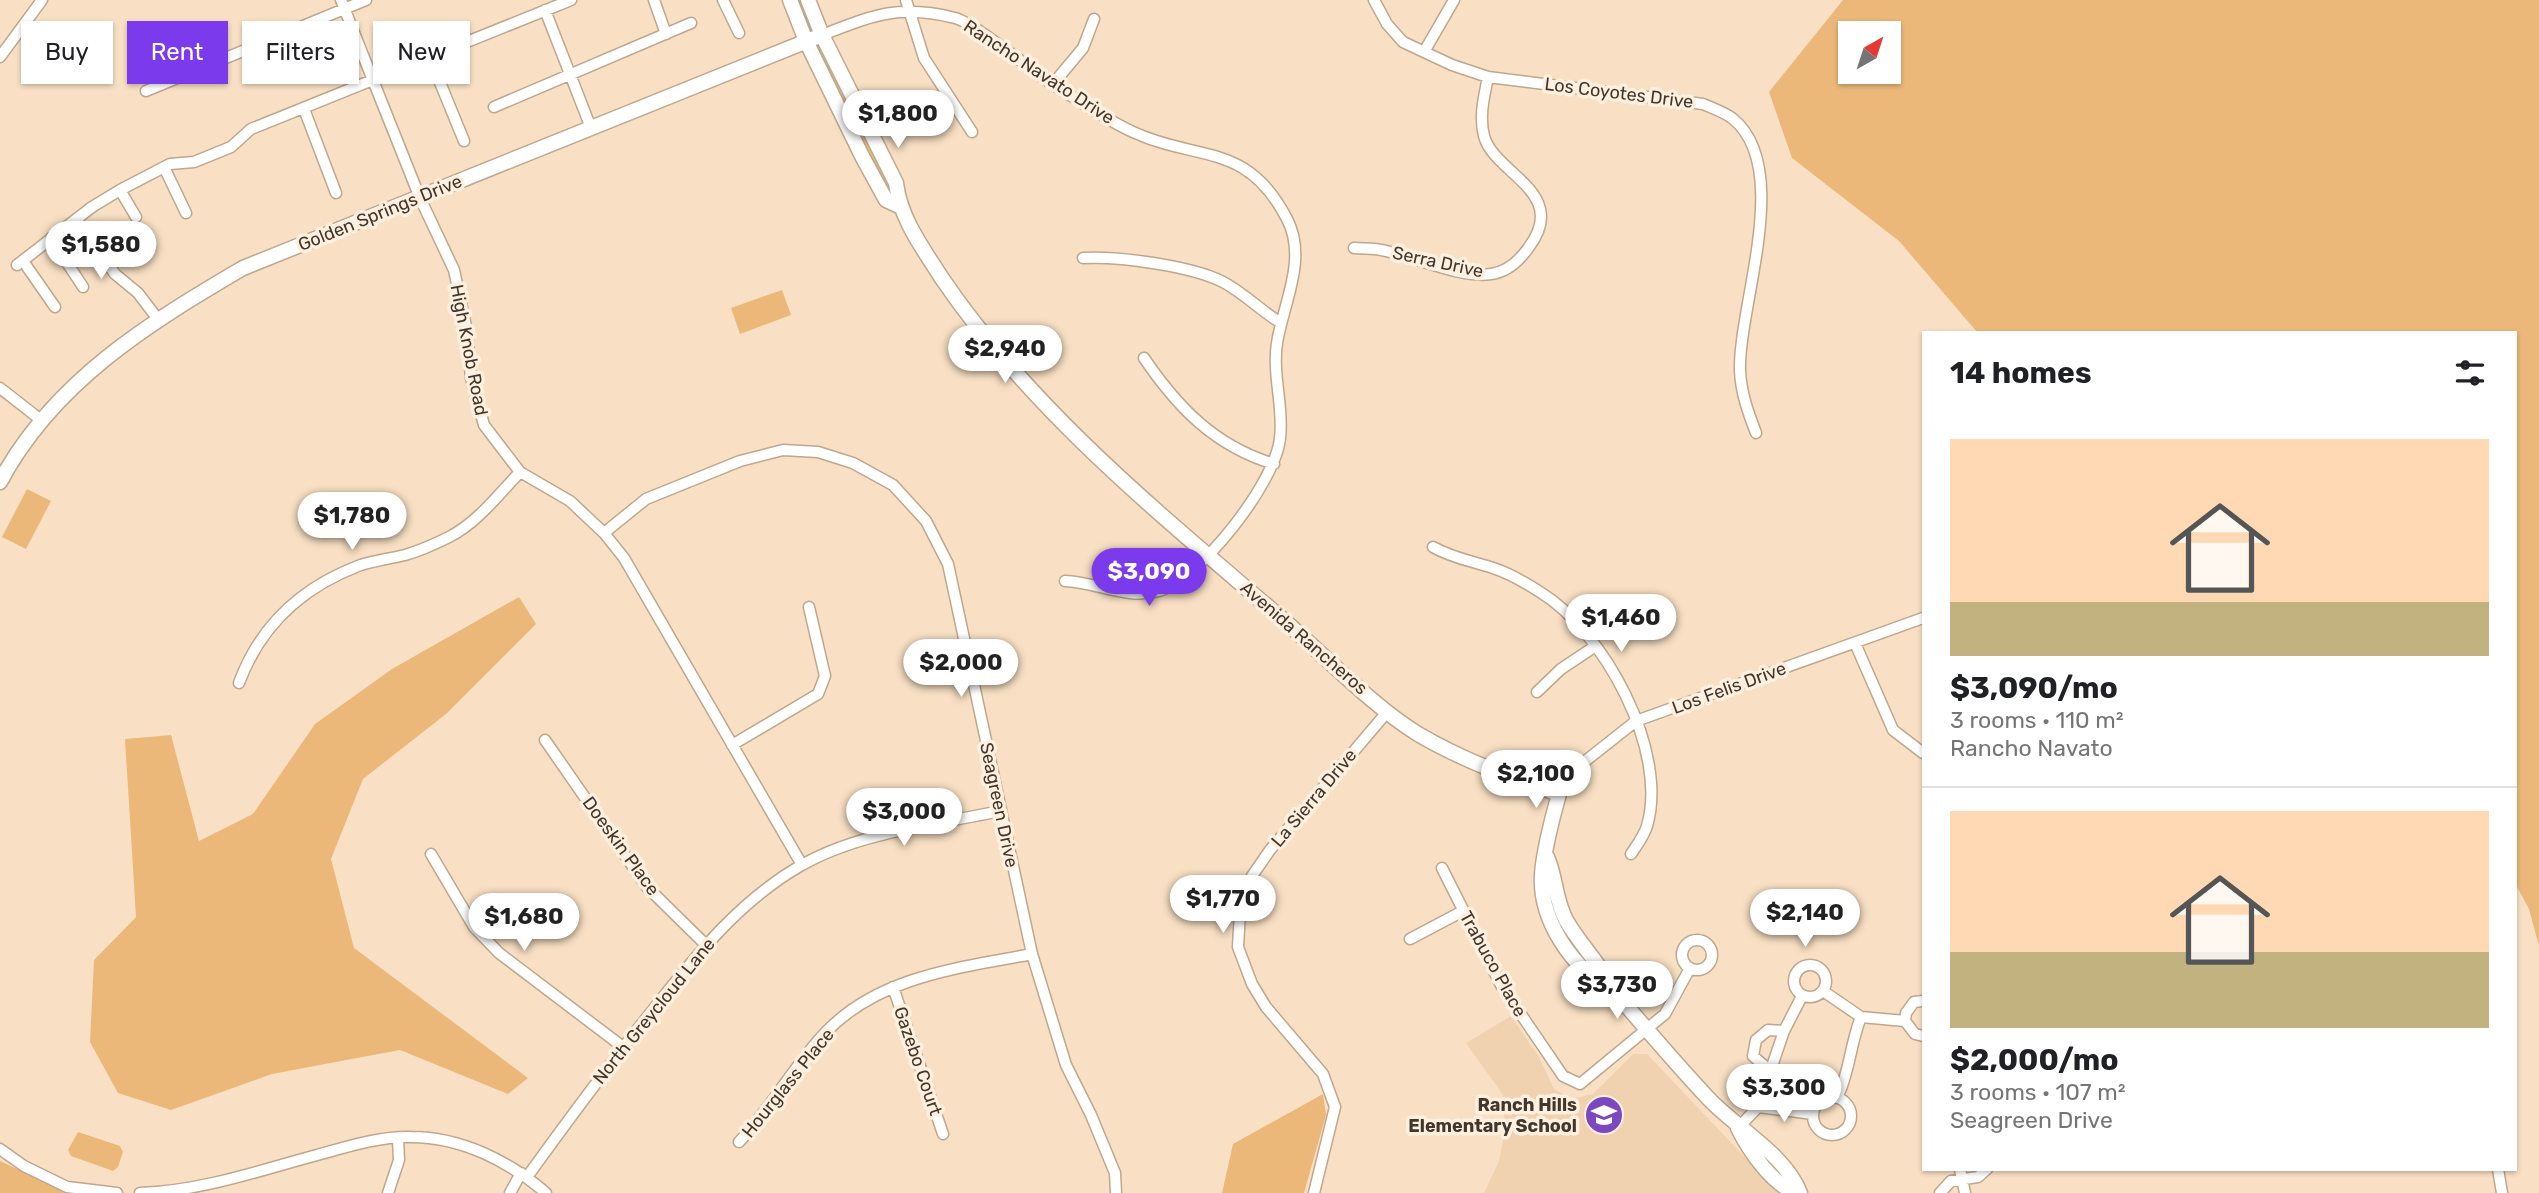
<!DOCTYPE html>
<html lang="en">
<head>
<meta charset="utf-8">
<style>
	:root { --surface:#fff; --page:#f2f2f2; --text:#202124; --muted:#757577; --line:#e0e0e0; --accent:#7c3aed }
	body { margin:0; font-family:Rubik,sans-serif; background:var(--page); color:var(--text); height:100vh; display:flex; flex-direction:column; font-size:26px; white-space:nowrap }
	* { box-sizing:border-box; margin:0 }
	p { font-size:23px; color:var(--muted) }
	.icon { flex:none; width:38px; height:38px; fill:none; stroke:currentColor; stroke-width:2; stroke-linecap:round; stroke-linejoin:round }
	.map { position:relative; flex:1; overflow:hidden }
	.details { position:absolute; left:1922px; top:331px; width:595px; height:840px; display:flex; flex-direction:column; background:var(--surface); border-radius:0px; box-shadow:0 2px 5px #0004 }
	.details>* { flex:none }
	.banner { position:absolute; left:21px; top:21px; width:665px; height:63px; display:flex; gap:14px }
	.needle { width:46px; rotate:39deg }
	.fabs { position:absolute; left:1838px; top:21px; display:grid; gap:14px }
	.fabs a { display:grid; place-items:center; width:63px; height:63px; border-radius:0px; background:var(--surface); box-shadow:0 2px 5px #0004; font-size:35px }
	.price { position:absolute; translate:-50% -60px; padding:0 16px; border-radius:24px; background:#fff; color:#222; font-size:23px; line-height:46px; filter:drop-shadow(0 2px 4px #0008) }
	.price::after { content:''; position:absolute; left:50%; top:42px; width:21px; height:16px; margin-left:-10px; background:inherit; clip-path:polygon(0 0,100% 0,50% 100%) }
	.price.selected { background:var(--accent); color:#fff }
	ul { padding:0; list-style:none }
	li { display:grid; align-content:center; gap:14px; height:371px; padding:0 28px }
	li+li { border-top:2px solid var(--line) }
	li span { display:grid; place-items:center; height:217px; border-radius:0px; color:#555 }
	li>.icon { margin-inline-start:auto }
	span .icon { width:126px; height:126px; fill:#fffc; stroke-width:1 }
	li b { font-size:30px }
	h2 { display:flex; justify-content:space-between; align-items:center; height:84px; padding:0 28px; font-size:30px }
	.tag { padding:0 24px; border-radius:0px; background:var(--surface); box-shadow:0 2px 5px #0004; font-size:24px; line-height:63px }
	.tag.selected { background:var(--accent); color:#fff }
	.map>svg:first-child { display:block }
	.built { fill:#f0d2b0 }
	.green { fill:#ecb87a; fill-rule:evenodd }
	.lines { fill:none; stroke-linecap:round; stroke-linejoin:round }
	.minor-casing { stroke:#bea78c; stroke-width:13 }
	.major-casing { stroke:#bea78c; stroke-width:17 }
	.minor { stroke:#fff; stroke-width:10 }
	.major { stroke:#fff; stroke-width:14 }
	.labels { text-anchor:middle; stroke-width:7; stroke-linejoin:round; paint-order:stroke }
	.street-label { font-size:18px; fill:#41372c; stroke:#feefde }
	.poi-label { font-size:18px; font-weight:bold; fill:#41372c; stroke:#feefde; text-anchor:end }
</style>
</head>
<body>
<div class="map">
<svg width="2539" height="1193" viewBox="0 0 2539 1193">
	<rect width="100%" height="100%" fill="#f9e0c4"/>
	<path class="built" d="M1511,1016L1539,1057L1554,1089L1572,1099L1593,1094L1633,1054H1647L1779,1193H1484L1499,1161L1505,1130L1503,1095L1466,1043Z"/>
	<path class="green" d="M1843,0H2539V946L2529,909L2515,883V332H1977L1899,241L1792,158L1769,92ZM1850,33H1888V72H1850Z
		M821,38L894,193L867,155L809,42Z
		M782,290L791,315L740,334L731,308Z
		M27,489L51,501L26,549L2,537Z
		M519,597L536,624L446,714L363,779L331,859L354,948L528,1078L508,1094L400,1050L272,1074L171,1110L118,1093L90,1042L94,960L136,917L125,739L171,735L199,841L253,814L315,724L392,669Z
		M1323,1094L1326,1115L1304,1193H1222L1233,1144Z
		M78,1132L120,1146L123,1152L118,1167L113,1171L71,1156L68,1150Z
		M0,1161L69,1193H0Z"/>
	<g class="lines">
		<defs>
			<path id="minor" d="M341,0L420,198L454,270L467,331L471,378L484,425L520,472L570,501L604,533L624,558L802,865
				M654,0L666,34
				M723,0L739,33
				M906,0L924,58L972,132
				M1374,0L1387,24L1403,42L1452,65L1488,77L1703,104C1712,108 1724,112 1732,118C1794,167 1738,306 1740,371C1741,393 1748,412 1756,433
				M545,10L591,128
				M822,35C874,15 898,4 955,18C975,23 1033,72 1055,86C1080,101 1106,120 1133,132C1198,162 1247,141 1287,219C1308,259 1283,304 1277,343C1272,375 1284,407 1280,438C1276,482 1200,579 1159,591C1127,600 1096,582 1065,581
				M1424,52L1454,0
				M0,57L42,0
				M430,58L464,141
				M1053,84L1083,48L1094,19
				M146,91L366,0
				M494,107L691,23
				M304,109L336,193
				M164,167L186,213
				M120,190L136,217
				M76,219L115,274L138,293L157,318
				M51,238L83,287
				M1354,248C1363,249 1372,248 1381,250C1412,255 1460,279 1491,274C1507,272 1520,260 1529,247C1570,192 1494,174 1484,136C1479,116 1484,97 1488,77
				M1083,258C1118,256 1192,266 1223,282C1244,293 1261,311 1281,323
				M23,261L55,307
				M17,265L92,207L120,190L170,164L194,162L231,147L251,129L571,0
				M1144,358C1178,408 1215,446 1274,464
				M0,388L41,420
				M604,533L646,499L740,461L783,450L818,452L853,463L893,485L926,521L948,564L1032,954L1066,1065L1091,1115L1115,1173L1116,1193
				M1433,547C1452,558 1472,561 1493,568C1509,573 1526,583 1540,592C1604,631 1669,751 1647,826C1644,836 1637,845 1631,854
				M1855,643L1893,730L1923,753
				M239,683C260,626 301,588 358,566C372,561 389,559 405,555C419,551 435,544 449,537C477,523 499,494 520,472
				M1537,692L1561,669L1594,647
				M545,740L647,887L705,944
				M732,745L818,694L825,676L809,607
				M1559,794L1579,766L1636,721L1923,618
				M431,854L474,927L499,953L623,1047
				M1442,868L1501,985L1563,1076L1580,1084L1665,1014L1690,968
				M1410,939L1463,911
				M1682 955a15 15 0 1 1 30 0a15 15 0 1 1-30 0Z
				M1794 981a16 16 0 1 1 32 0a16 16 0 1 1-32 0Z
				M893,987L943,1134
				M1823,991L1861,1017L1905,1021
				M1923,1001L1914,1002L1906,1013L1905,1021L1915,1034L1923,1036
				M1769,1070L1753,1056L1756,1040L1768,1030L1784,1031
				M1813 1116a19 19 0 1 1 38 0a19 19 0 1 1-38 0Z
				M1837,1098C1850,1072 1850,1044 1861,1017
				M1758,1107L1813,1114
				M1738,1128L1758,1107L1784,1031L1802,996
				M739,1142C771,1108 794,1066 825,1033C879,976 959,968 1032,954
				M0,1149L24,1166L67,1187L117,1193
				M1960,1169L1965,1193
				M2498,1169L2502,1193
				M527,1177C569,1119 611,1062 656,1006C698,953 741,900 800,866C859,832 935,825 1000,811
				M140,1193C201,1191 258,1171 317,1155C346,1147 380,1136 411,1137C461,1137 509,1161 546,1193
				M388,1193L399,1160L398,1139
				M510,1193L521,1173
				M1314,1193L1335,1107L1323,1074L1266,1007L1252,984L1238,947L1240,911L1252,876L1270,850L1388,711
				M1940,1193L1951,1181L1978,1177L1987,1169"/>
			<path id="major" d="M790,0L806,41L863,158L886,200L899,206
				M808,0L822,35L896,183C900,218 922,247 941,277C1033,413 1165,518 1288,624C1328,659 1374,707 1418,734C1462,760 1511,778 1559,794C1552,819 1544,848 1542,874C1539,920 1573,970 1612,989
				M0,482C53,382 149,323 243,268L822,35
				M1547,857C1556,877 1555,900 1566,920C1580,945 1601,964 1612,989C1644,1026 1675,1063 1708,1098C1736,1128 1785,1154 1800,1193
				M1738,1128C1749,1150 1774,1188 1799,1193"/>
		</defs>
		<use href="#minor" class="minor-casing"/>
		<use href="#major" class="major-casing"/>
		<use href="#minor" class="minor"/>
		<use href="#major" class="major"/>
	</g>
	<defs>
		<symbol id="school-disc" viewBox="-11 -11 22 22"><circle r="9.5" fill="#7d47bf" stroke="#feefde"/><path d="M0-5L7-2L0 1L-7-2ZM-4 1L0 2.5L4 1V4Q0 6-4 4Z" fill="#fff"/></symbol>
	</defs>
	<g fill-rule="evenodd">
		<use href="#school-disc" x="1582" y="1093" width="44" height="44"/>
	</g>
	<g class="labels">
		<g class="street-label">
			<text transform="translate(1039 72) rotate(33)" y="6">Rancho Navato Drive</text>
			<text transform="translate(1619 93) rotate(7)" y="6">Los Coyotes Drive</text>
			<text transform="translate(380 213) rotate(-22)" y="6">Golden Springs Drive</text>
			<text transform="translate(1438 262) rotate(12)" y="6">Serra Drive</text>
			<text transform="translate(469 350) rotate(79)" y="6">High Knob Road</text>
			<text transform="translate(1304 638) rotate(41)" y="6">Avenida Rancheros</text>
			<text transform="translate(1729 688) rotate(-20)" y="6">Los Felis Drive</text>
			<text transform="translate(1314 798) rotate(-50)" y="6">La Sierra Drive</text>
			<text transform="translate(999 805) rotate(78)" y="6">Seagreen Drive</text>
			<text transform="translate(621 846) rotate(54)" y="6">Doeskin Place</text>
			<text transform="translate(1493 964) rotate(61)" y="6">Trabuco Place</text>
			<text transform="translate(654 1011) rotate(-51)" y="6">North Greycloud Lane</text>
			<text transform="translate(918 1061) rotate(71)" y="6">Gazebo Court</text>
			<text transform="translate(788 1083) rotate(-51)" y="6">Hourglass Place</text>
		</g>
		<g class="poi-label">
			<text x="1577" y="1111">Ranch Hills<tspan x="1577" dy="21">Elementary School</tspan></text>
		</g>
	</g>
</svg>
<div class="fabs">
<a><svg class="needle" viewBox="-14 -14 28 28"><path d="M0-13l5 13h-10z" fill="#e53935"/><path d="M0 13l5-13h-10z" fill="#757577"/></svg></a>
</div>
<b class="price" style="left:898px;top:150px">$1,800</b>
<b class="price" style="left:101px;top:281px">$1,580</b>
<b class="price" style="left:1005px;top:385px">$2,940</b>
<b class="price" style="left:352px;top:552px">$1,780</b>
<b class="price selected" style="left:1149px;top:608px">$3,090</b>
<b class="price" style="left:1621px;top:654px">$1,460</b>
<b class="price" style="left:961px;top:699px">$2,000</b>
<b class="price" style="left:1536px;top:810px">$2,100</b>
<b class="price" style="left:904px;top:848px">$3,000</b>
<b class="price" style="left:1223px;top:935px">$1,770</b>
<b class="price" style="left:1805px;top:949px">$2,140</b>
<b class="price" style="left:524px;top:953px">$1,680</b>
<b class="price" style="left:1617px;top:1021px">$3,730</b>
<b class="price" style="left:1784px;top:1124px">$3,300</b>
<div class="banner">
<a class="tag">Buy</a>
<a class="tag selected">Rent</a>
<a class="tag">Filters</a>
<a class="tag">New</a>
</div>
<section class="details">
<h2>14 homes<svg class="icon" aria-label="filters" viewBox="0 0 24 24"><path d="M4 7h16M4 17h16"/><circle cx="9" cy="7" r="2"/><circle cx="15" cy="17" r="2"/></svg></h2>
<ul>
<li><span style="background:linear-gradient(#ffd9b3 75%,#c2b280 0)"><svg class="icon" aria-label="home" viewBox="0 0 24 24"><path d="M3 11l9-7 9 7M6 9v11h12V9"/></svg></span><div><b>$3,090/mo</b><p>3 rooms · 110 m²</p><p>Rancho Navato</p></div></li>
<li><span style="background:linear-gradient(#ffd9b3 65%,#c2b280 0)"><svg class="icon" aria-label="home" viewBox="0 0 24 24"><path d="M3 11l9-7 9 7M6 9v11h12V9"/></svg></span><div><b>$2,000/mo</b><p>3 rooms · 107 m²</p><p>Seagreen Drive</p></div></li>
</ul>
</section>
</div>
</body>
</html>
